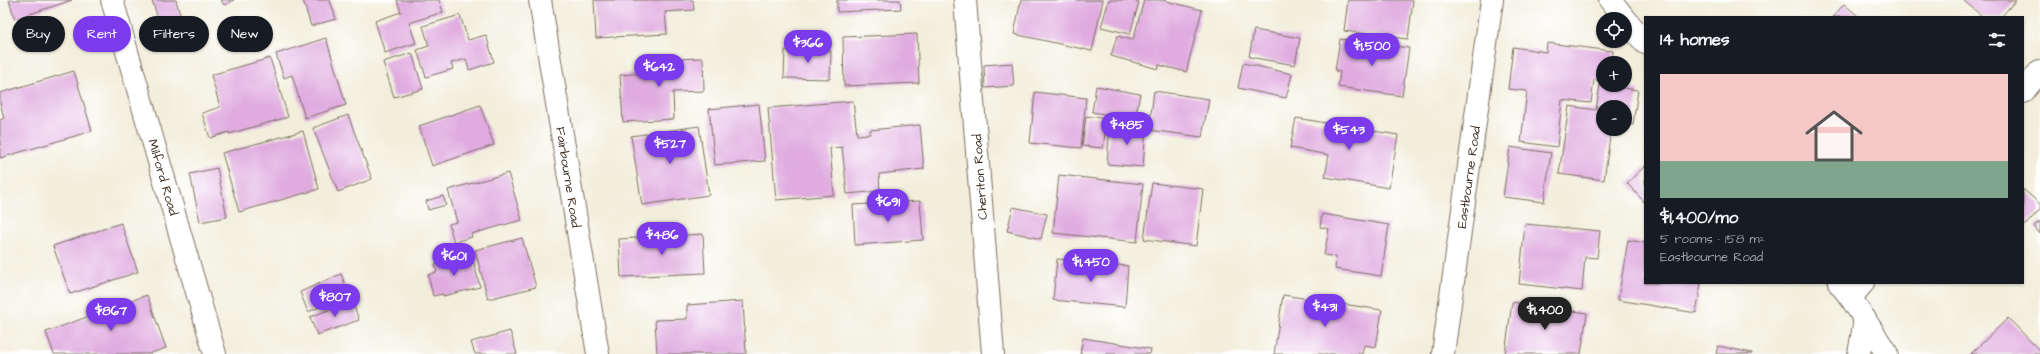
<!DOCTYPE html>
<html lang="en">
<head>
<meta charset="utf-8">
<style>
	:root { --surface:#171b24; --page:#20242c; --text:#f1f3f6; --muted:#9ea1a6; --line:#363941; --accent:#7c3aed }
	body { margin:0; font-family:"Architects Daughter",sans-serif; background:var(--page); color:var(--text); height:100vh; display:flex; flex-direction:column; font-size:15px; white-space:nowrap }
	* { box-sizing:border-box; margin:0 }
	p { font-size:13px; color:var(--muted) }
	.icon { flex:none; width:22px; height:22px; fill:none; stroke:currentColor; stroke-width:2; stroke-linecap:round; stroke-linejoin:round }
	.map { position:relative; flex:1; overflow:hidden }
	.panel { position:absolute; left:1644px; top:16px; width:380px; height:268px; display:flex; flex-direction:column; background:var(--surface); border-radius:0px; box-shadow:0 1px 3px #0004 }
	.panel>* { flex:none }
	.banner { position:absolute; left:12px; top:16px; width:380px; height:36px; display:flex; gap:8px }
	.controls { position:absolute; left:1596px; top:12px; display:grid; gap:8px }
	.controls a { display:grid; place-items:center; width:36px; height:36px; border-radius:50%; background:var(--surface); box-shadow:0 1px 3px #0004; font-size:20px }
	.price { position:absolute; translate:-50% -34px; padding:0 9px; border-radius:14px; background:var(--accent); color:#fff; font-size:13px; line-height:26px; filter:drop-shadow(0 1px 2px #0008) }
	.price::after { content:''; position:absolute; left:50%; top:24px; width:12px; height:9px; margin-left:-6px; background:inherit; clip-path:polygon(0 0,100% 0,50% 100%) }
	.price.active { background:#222; color:#fff }
	ul { padding:0; list-style:none }
	li { display:grid; align-content:center; gap:8px; height:212px; padding:0 16px }
	li+li { border-top:1px solid var(--line) }
	li span { display:grid; place-items:center; height:124px; border-radius:0px; color:#555 }
	li>.icon { margin-inline-start:auto }
	span .icon { width:72px; height:72px; fill:#fffc; stroke-width:1 }
	li b { font-size:17px }
	h2 { display:flex; justify-content:space-between; align-items:center; height:48px; padding:0 16px; font-size:17px }
	.chip { padding:0 14px; border-radius:18px; background:var(--surface); box-shadow:0 1px 3px #0004; font-size:14px; line-height:36px }
	.chip.active { background:var(--accent); color:#fff }
	.map>svg:first-child { display:block }
	.building { fill:#e0ace0 }
	.lines { fill:none; stroke-linecap:round; stroke-linejoin:round }
	.minor-casing { stroke:#7b6f60; stroke-width:24 }
	.secondary-casing { stroke:#7b6f60; stroke-width:24 }
	.minor { stroke:#fff; stroke-width:22 }
	.secondary { stroke:#fff; stroke-width:22 }
	.labels { text-anchor:middle; stroke-width:3.5; stroke-linejoin:round; paint-order:stroke }
	.street-label { font-size:13px; fill:#3b2a1e; stroke:#fff }
</style>
</head>
<body>
<div class="map">
<svg width="2040" height="354" viewBox="0 0 2040 354">
	<rect width="100%" height="100%" fill="#fff"/>
	<filter id="ink" filterUnits="userSpaceOnUse"><feTurbulence type="fractalNoise" baseFrequency=".025" numOctaves="2"/><feDisplacementMap in="SourceGraphic" scale="8" xChannelSelector="R" yChannelSelector="G"/><feConvolveMatrix kernelMatrix="1 2 1 2 8 2 1 2 1" color-interpolation-filters="sRGB"/></filter>
	<filter id="wash" filterUnits="userSpaceOnUse"><feTurbulence type="fractalNoise" baseFrequency=".012" numOctaves="4" result="noise"/><feDisplacementMap in="SourceGraphic" scale="16" xChannelSelector="R" yChannelSelector="G"/><feGaussianBlur stdDeviation="0.9" result="paint"/><feColorMatrix in="noise" values="0 0 0 0 0 0 0 0 0 0 0 0 0 0 0 0 0 1.4 0 .05"/><feComposite in="paint" operator="in"/></filter>
	<g filter="url(#wash)">
		<rect width="100%" height="100%" fill="#f2eedb"/>
		<g id="blocks">
			<path class="building" d="M9,0H72L15,19Z
				M152,0H176L181,18L160,25Z
				M221,0H234L224,5Z
				M303,0H330L336,19L311,26Z
				M397,0H439L443,12L409,23L416,43L385,53L375,21L401,12Z
				M594,0H693L694,10L665,12L667,34L596,38Z
				M837,0H900L901,9L837,12Z
				M1021,0H1103L1092,51L1014,34Z
				M1109,0H1130L1139,2L1130,34L1101,27Z
				M1144,0H1162L1202,10L1186,72L1159,65L1158,69L1111,56L1117,36L1133,40Z
				M1348,0H1413L1408,39L1344,31Z
				M1963,0H2016L2001,17H1983Z
				M1844,4L1859,17H1833Z
				M460,15L468,40L486,35L494,62L469,70L466,59L451,63L453,69L426,77L417,50L429,46L423,26Z
				M1254,30L1300,38L1295,65L1249,57Z
				M917,34L919,83L844,86L843,37Z
				M326,38L346,105L305,118L292,75L284,78L276,54Z
				M1340,39L1409,48L1402,96L1338,87L1340,72L1335,71Z
				M1547,43L1613,51L1612,63H1603V81L1594,80L1591,103L1562,100L1557,147L1521,142L1527,91L1508,89L1513,47L1546,52Z
				M785,50L831,51L830,79L784,78Z
				M412,53L423,89L394,97L383,62Z
				M270,58L288,117L229,134V132L210,138L202,113L220,107L211,75Z
				M703,58L704,91L673,92L674,119L623,122L620,75L646,73L645,60Z
				M1012,63L1014,86L985,88L984,65Z
				M1243,63L1292,74L1286,98L1238,88Z
				M74,71L92,131L0,158V120L4,118L0,103V93Z
				M1600,85L1638,90L1633,125L1625,124V107H1603V129H1611L1604,180L1559,174L1569,106L1596,110Z
				M1096,86L1140,94L1135,119L1092,112Z
				M1154,91L1209,99L1202,137L1149,130Z
				M1035,92L1086,98L1081,148L1030,143Z
				M853,101L857,135L870,134V130L920,125L924,169L879,174L880,191L847,194L842,147L830,148L834,195L776,200L768,108Z
				M759,104L765,161L715,165L709,109Z
				M480,105L494,145L432,166L419,126Z
				M348,115L372,179L338,192L313,128Z
				M1086,116L1107,119L1103,148L1082,146Z
				M1296,118L1398,135L1389,188L1325,177L1329,155L1290,148Z
				M1110,125L1146,127L1143,167L1107,164Z
				M699,126L709,195L642,205L631,136Z
				M303,131L319,189L239,212L222,153Z
				M1510,147L1551,153L1544,202L1503,197Z
				M1645,166V203L1627,183Z
				M217,168L227,217L200,222L190,174Z
				M508,173L522,220L471,234L472,237L454,242L449,224L457,222L448,190Z
				M1059,175L1143,184L1137,242L1053,233Z
				M1152,183L1203,189L1196,246L1144,239Z
				M2023,189L2040,204V209L2023,228Z
				M443,196L446,205L428,210L426,201Z
				M920,201L923,240L855,245L853,205Z
				M1013,207L1047,214L1041,239L1007,231Z
				M1322,214L1389,225L1381,276L1335,269L1336,257L1324,255L1329,229L1320,227Z
				M2040,221V234L2034,226Z
				M121,223L138,272L70,294L53,246Z
				M1525,224L1600,231L1597,258L1585,257L1582,291L1519,284Z
				M703,234L705,273L621,277L619,239Z
				M522,238L536,287L488,299L475,250Z
				M1628,240L1645,243V283H1701L1696,313L1618,300Z
				M472,256L480,287L443,296V294L433,296L428,275L437,272L435,265Z
				M1057,259L1128,266L1125,307L1053,300Z
				M341,274L349,294L308,312L300,292Z
				M147,295L166,348L148,354H54L46,332Z
				M1283,295L1382,310L1376,347L1364,345L1362,354H1274Z
				M352,301L359,320L317,335L310,317Z
				M743,301L746,354H657L655,320L687,319V305Z
				M1512,302L1587,313L1581,354H1505Z
				M2008,318L2040,351V354H1971Z
				M510,331L517,354H475L471,342Z
				M1083,338L1151,349L1150,354H1080Z
				M1718,346L1752,353V354H1716Z"/>
		</g>
	</g>
	<g filter="url(#ink)">
		<use href="#blocks" fill-opacity="0" stroke="#7b6f60" stroke-width="1"/>
		<g class="lines">
			<defs>
				<path id="minor" d="M112,0L215,354
					M540,0L598,354
					M965,0L993,354
					M2023,92L2040,71
					M1851,298L1863,283
					M1443,354L1492,0
					M1859,354L1865,319"/>
				<path id="secondary" d="M1610,0L1645,43
					M1839,283L1851,298L1887,354"/>
			</defs>
			<use href="#minor" class="minor-casing"/>
			<use href="#secondary" class="secondary-casing"/>
			<use href="#minor" class="minor"/>
			<use href="#secondary" class="secondary"/>
		</g>
	</g>
	<g class="labels">
		<g class="street-label">
			<text transform="translate(164 177) rotate(74)" y="5">Milford Road</text>
			<text transform="translate(569 177) rotate(81)" y="5">Fairbourne Road</text>
			<text transform="translate(979 177) rotate(-94)" y="5">Cheriton Road</text>
			<text transform="translate(1468 177) rotate(-82)" y="5">Eastbourne Road</text>
		</g>
	</g>
</svg>
<div class="controls">
<a><svg class="icon" aria-label="locate" viewBox="0 0 24 24"><circle cx="12" cy="12" r="6"/><path d="M12 2v4M12 18v4M2 12h4M18 12h4"/></svg></a>
<a>+</a>
<a>−</a>
</div>
<b class="price" style="left:808px;top:64px">$366</b>
<b class="price" style="left:1372px;top:67px">$1,500</b>
<b class="price" style="left:659px;top:88px">$642</b>
<b class="price" style="left:1127px;top:146px">$485</b>
<b class="price" style="left:1349px;top:151px">$543</b>
<b class="price" style="left:670px;top:165px">$527</b>
<b class="price" style="left:888px;top:223px">$691</b>
<b class="price" style="left:662px;top:256px">$486</b>
<b class="price" style="left:454px;top:277px">$601</b>
<b class="price" style="left:1091px;top:283px">$1,450</b>
<b class="price" style="left:335px;top:318px">$807</b>
<b class="price" style="left:1325px;top:328px">$431</b>
<b class="price active" style="left:1545px;top:331px">$1,400</b>
<b class="price" style="left:111px;top:332px">$867</b>
<div class="banner">
<a class="chip">Buy</a>
<a class="chip active">Rent</a>
<a class="chip">Filters</a>
<a class="chip">New</a>
</div>
<section class="panel">
<h2>14 homes<svg class="icon" aria-label="filters" viewBox="0 0 24 24"><path d="M4 7h16M4 17h16"/><circle cx="9" cy="7" r="2"/><circle cx="15" cy="17" r="2"/></svg></h2>
<ul>
<li><span style="background:linear-gradient(#f6c9c9 70%,#7fa58c 0)"><svg class="icon" aria-label="home" viewBox="0 0 24 24"><path d="M3 11l9-7 9 7M6 9v11h12V9"/></svg></span><div><b>$1,400/mo</b><p>5 rooms · 158 m²</p><p>Eastbourne Road</p></div></li>
</ul>
</section>
</div>
</body>
</html>
